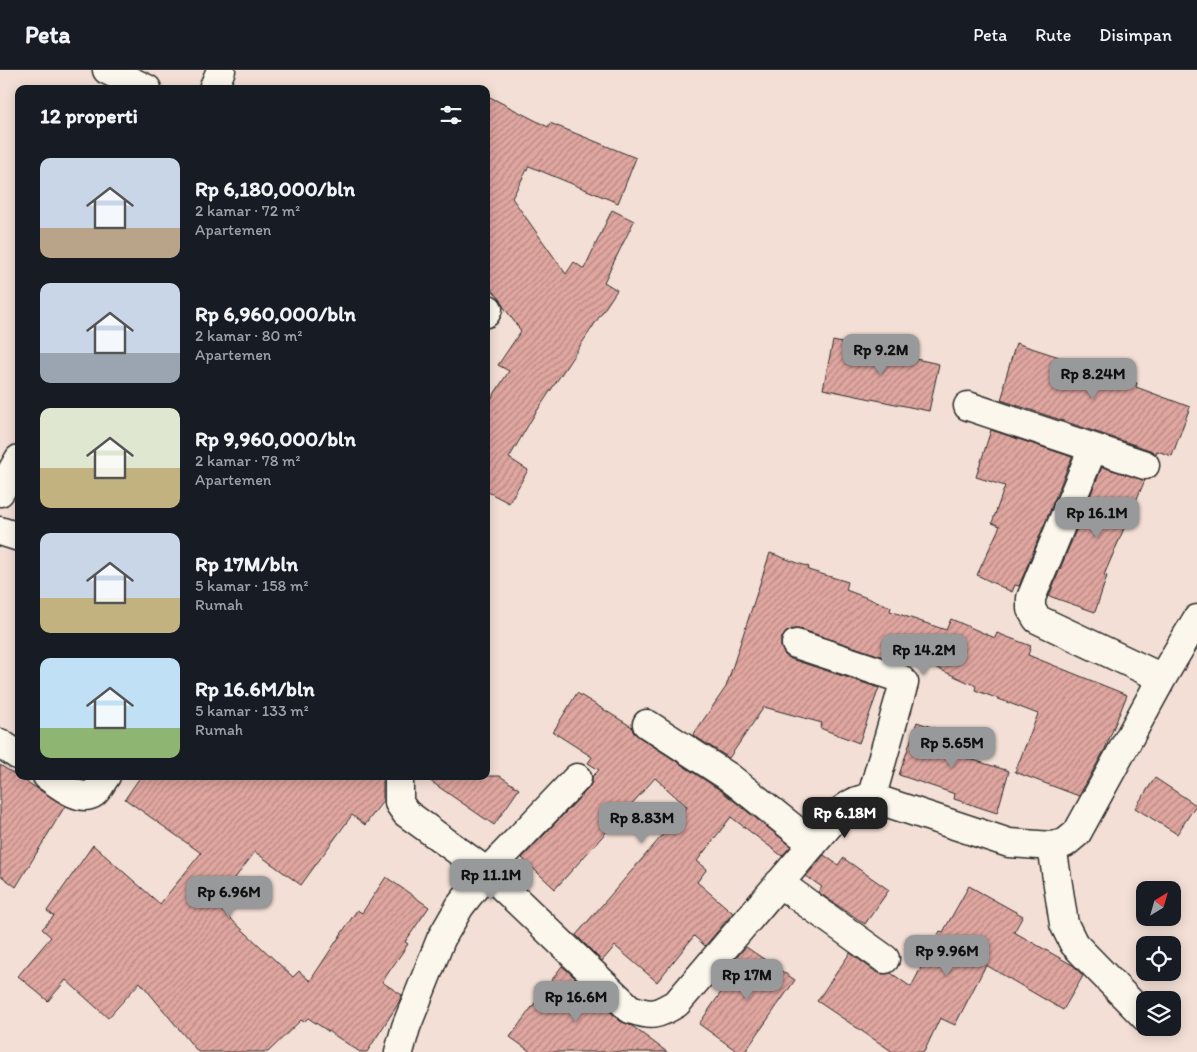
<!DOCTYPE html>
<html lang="id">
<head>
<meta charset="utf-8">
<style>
	:root { --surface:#171b24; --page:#20242c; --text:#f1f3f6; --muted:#9ea1a6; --line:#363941; --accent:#98999b }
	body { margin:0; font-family:Itim,sans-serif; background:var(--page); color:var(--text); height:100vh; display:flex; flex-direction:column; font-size:19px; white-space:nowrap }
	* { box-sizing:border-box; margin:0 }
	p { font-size:16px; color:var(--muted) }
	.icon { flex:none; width:28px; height:28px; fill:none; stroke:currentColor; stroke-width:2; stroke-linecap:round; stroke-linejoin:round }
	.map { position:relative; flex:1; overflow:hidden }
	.drawer { position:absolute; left:15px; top:15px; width:475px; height:695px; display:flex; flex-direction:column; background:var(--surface); border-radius:10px; box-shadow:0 2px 12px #0003 }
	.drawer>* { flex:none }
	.needle { width:32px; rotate:37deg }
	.controls { position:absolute; left:1136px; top:811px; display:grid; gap:10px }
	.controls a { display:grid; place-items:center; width:45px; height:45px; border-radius:10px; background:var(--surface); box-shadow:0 2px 12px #0003; font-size:25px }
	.price { position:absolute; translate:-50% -42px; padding:0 11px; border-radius:10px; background:var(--accent); color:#111; font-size:16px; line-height:32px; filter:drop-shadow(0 1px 2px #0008) }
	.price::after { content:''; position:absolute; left:50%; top:30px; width:15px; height:11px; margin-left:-8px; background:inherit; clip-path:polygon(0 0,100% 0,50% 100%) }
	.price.active { background:#222; color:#fff }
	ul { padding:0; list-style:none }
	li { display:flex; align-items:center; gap:15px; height:125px; padding:0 25px }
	li span { display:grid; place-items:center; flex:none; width:140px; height:100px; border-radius:10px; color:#555 }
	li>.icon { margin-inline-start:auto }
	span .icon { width:60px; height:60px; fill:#fffc; stroke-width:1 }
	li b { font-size:21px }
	h2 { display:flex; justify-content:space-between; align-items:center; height:60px; padding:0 25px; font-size:21px }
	header { display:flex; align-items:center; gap:30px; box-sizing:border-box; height:70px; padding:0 25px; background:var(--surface); border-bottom:1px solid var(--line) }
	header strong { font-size:24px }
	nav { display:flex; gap:28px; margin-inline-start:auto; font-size:18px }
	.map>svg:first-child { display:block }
	.building { fill:url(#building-hatch); stroke:#2b2b2b }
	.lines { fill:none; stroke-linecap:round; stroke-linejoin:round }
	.street-casing { stroke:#2b2b2b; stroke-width:31 }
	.street { stroke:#fbf7ec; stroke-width:28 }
</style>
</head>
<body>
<header>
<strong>Peta</strong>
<nav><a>Peta</a><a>Rute</a><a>Disimpan</a></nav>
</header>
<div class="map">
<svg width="1197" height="982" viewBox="0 0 1197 982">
	<defs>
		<pattern id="building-hatch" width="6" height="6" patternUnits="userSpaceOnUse" patternTransform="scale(1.25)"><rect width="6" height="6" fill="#e0a6a0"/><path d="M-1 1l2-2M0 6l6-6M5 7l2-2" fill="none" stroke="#b68783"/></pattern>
	</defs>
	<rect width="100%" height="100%" fill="#f3dfd5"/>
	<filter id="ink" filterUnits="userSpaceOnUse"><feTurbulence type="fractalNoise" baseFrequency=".02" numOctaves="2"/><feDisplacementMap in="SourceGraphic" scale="10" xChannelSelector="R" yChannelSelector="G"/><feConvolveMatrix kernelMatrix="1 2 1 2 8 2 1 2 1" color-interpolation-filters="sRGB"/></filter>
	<g filter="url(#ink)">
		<path class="building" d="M486,25L548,57L550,53L636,88L618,133L529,96L512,128L566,204L574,192L584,199L612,140L634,151L604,212L617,220L533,347L509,388L528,400L509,433L488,422L486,425V337L509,301L498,295L521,261L503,236L501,230L486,213Z
			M833,271L939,294L929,341L823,319Z
			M1016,273L1093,298V300L1137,313L1136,317L1190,337L1172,386L1157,381L1156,384L1150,380L1001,330L1005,317H1003Z
			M991,360L1072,387L1019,516L1015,515L1012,522L977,505L1000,456L992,453L1005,416L976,407Z
			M1102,397L1145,410L1104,505L1107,506L1095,542L1049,526Z
			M770,483L809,497L808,500L848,512L846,520L891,537L890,541L946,560L951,549L995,568L997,563L1031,576L1028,585L1127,625L1105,679L1079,726L1015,702L1038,644L975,620L976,616L919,590L918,592L892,583L890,589L800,559H793L786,562L781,569V577L785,585L791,589L879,618L859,673L820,658L822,653L764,637L729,688L693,665L726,617Z
			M577,623L632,657L633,662L639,667L720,720L791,776L782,786L731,747L697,791L707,799L697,812L733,843L705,876L694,866L657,912L615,876L602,891L576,865L687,737L655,708L555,819L522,788L588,719L592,712V707L599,700L588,693L592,687L553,662Z
			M917,652L963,668L957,685L1009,701L997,743L954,729L955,724L899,705Z
			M0,695L65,736L16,817L0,805Z
			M141,706H383V731L365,755L352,745L301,815L255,782L215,834L293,907L299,901L310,911L357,840L362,843L386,807L429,837L405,872L408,874L382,912L402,925L398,934L367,982H360L308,948L304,952L301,950L268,982H198L140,912L108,948L66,910L48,931L18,906L51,867L42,859L54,846L47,841L93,775L160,834L201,783L125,729Z
			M423,706H500L519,719L494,755Z
			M1155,708L1196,735L1177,764L1135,738Z
			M824,785L838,795L843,788L889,820L865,854L818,822L822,817L806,806Z
			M969,816L1023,846L1014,862L1074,896L1083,906L1063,940L986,895L955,955L940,948L924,982H893L817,931L850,883L876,902L883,904L891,903L911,917L940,861L943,862Z
			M746,877L795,910L745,982H738L699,954L736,901L729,896Z
			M562,896L582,914L579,918L604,936L620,951L632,956L667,982H531L510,967Z"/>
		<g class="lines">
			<defs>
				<path id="street" d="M107,0L147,19
					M213,19L221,0
					M486,243L488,239
					M968,336L1145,395
					M1093,378L1031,528V539L1037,549L1162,608
					M0,422L19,389
					M0,461L19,467
					M796,574L899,608L904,613L871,729
					M647,654L729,707L813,774
					M0,673L19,686
					M47,706C58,714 81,733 94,723C99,719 102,711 106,706
					M577,708L487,802L630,939C653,947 656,945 677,933L841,741C859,728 862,727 885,732L1009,773L1052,776L1065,773L1077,763L1162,608L1197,549
					M1052,776L1064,854L1074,874L1145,947
					M779,813L885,889
					M399,982L406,957L441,869L460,836L487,802L406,743L399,733V706"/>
			</defs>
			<use href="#street" class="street-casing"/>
			<use href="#street" class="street"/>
		</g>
	</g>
</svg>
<div class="controls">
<a><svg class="needle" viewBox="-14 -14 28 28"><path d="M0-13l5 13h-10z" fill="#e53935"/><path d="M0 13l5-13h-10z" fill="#9ea1a6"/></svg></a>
<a><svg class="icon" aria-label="locate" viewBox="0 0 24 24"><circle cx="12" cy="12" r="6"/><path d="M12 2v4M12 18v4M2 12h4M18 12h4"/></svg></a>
<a><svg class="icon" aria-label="layers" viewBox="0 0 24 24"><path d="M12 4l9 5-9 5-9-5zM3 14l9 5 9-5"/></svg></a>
</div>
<b class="price" style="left:881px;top:306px">Rp 9.2M</b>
<b class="price" style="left:1093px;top:330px">Rp 8.24M</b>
<b class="price" style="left:1097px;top:469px">Rp 16.1M</b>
<b class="price" style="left:924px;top:606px">Rp 14.2M</b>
<b class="price" style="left:952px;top:699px">Rp 5.65M</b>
<b class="price active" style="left:845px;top:769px">Rp 6.18M</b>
<b class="price" style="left:642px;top:774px">Rp 8.83M</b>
<b class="price" style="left:491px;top:831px">Rp 11.1M</b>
<b class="price" style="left:229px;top:848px">Rp 6.96M</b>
<b class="price" style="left:947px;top:907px">Rp 9.96M</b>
<b class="price" style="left:747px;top:931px">Rp 17M</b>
<b class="price" style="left:576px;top:953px">Rp 16.6M</b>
<section class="drawer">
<h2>12 properti<svg class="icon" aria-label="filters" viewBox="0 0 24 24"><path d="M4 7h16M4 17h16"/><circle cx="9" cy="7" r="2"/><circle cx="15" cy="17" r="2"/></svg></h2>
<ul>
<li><span style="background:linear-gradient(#c9d6e8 70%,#b9a48a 0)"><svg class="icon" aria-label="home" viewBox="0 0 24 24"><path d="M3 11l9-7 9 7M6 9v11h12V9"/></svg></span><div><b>Rp 6,180,000/bln</b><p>2 kamar · 72 m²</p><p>Apartemen</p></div></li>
<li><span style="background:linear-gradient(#c9d6e8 70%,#9aa5b1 0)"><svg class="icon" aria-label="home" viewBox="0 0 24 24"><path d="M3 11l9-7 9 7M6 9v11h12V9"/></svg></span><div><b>Rp 6,960,000/bln</b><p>2 kamar · 80 m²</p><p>Apartemen</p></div></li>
<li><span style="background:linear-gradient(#dfe7d0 60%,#c2b280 0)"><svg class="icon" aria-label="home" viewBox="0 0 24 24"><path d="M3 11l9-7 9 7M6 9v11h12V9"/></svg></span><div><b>Rp 9,960,000/bln</b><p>2 kamar · 78 m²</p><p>Apartemen</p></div></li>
<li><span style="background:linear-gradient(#c9d6e8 65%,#c2b280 0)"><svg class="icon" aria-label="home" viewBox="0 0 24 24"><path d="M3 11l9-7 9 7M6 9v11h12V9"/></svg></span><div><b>Rp 17M/bln</b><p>5 kamar · 158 m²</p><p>Rumah</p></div></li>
<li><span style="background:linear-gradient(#bfe0f5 70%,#8fb573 0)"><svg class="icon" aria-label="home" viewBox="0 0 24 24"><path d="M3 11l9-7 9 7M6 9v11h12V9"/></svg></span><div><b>Rp 16.6M/bln</b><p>5 kamar · 133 m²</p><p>Rumah</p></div></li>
</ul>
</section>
</div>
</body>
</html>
